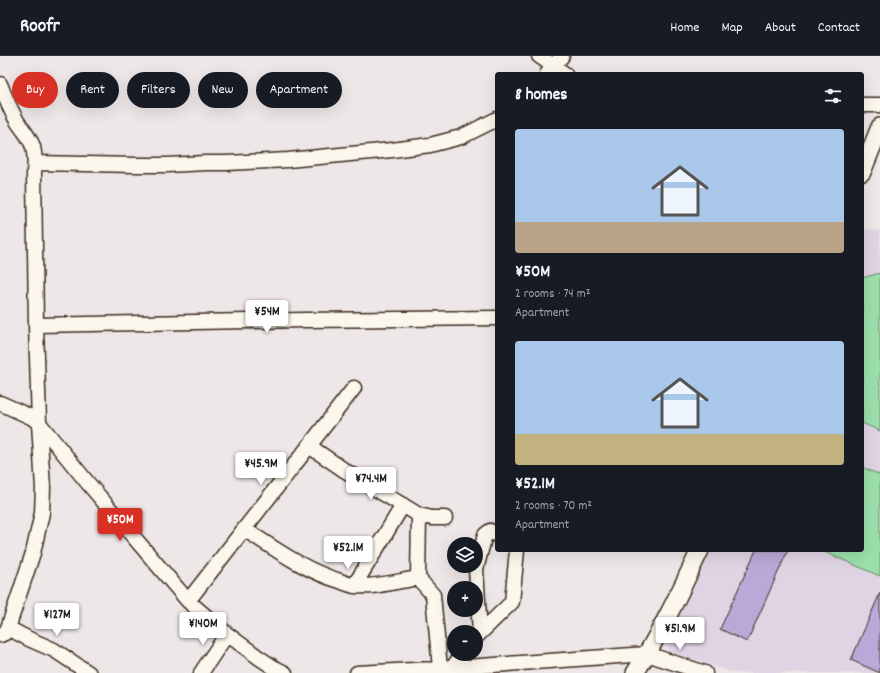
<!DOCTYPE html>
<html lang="en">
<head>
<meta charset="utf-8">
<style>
	:root { --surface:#171b24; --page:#20242c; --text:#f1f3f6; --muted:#9ea1a6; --line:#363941; --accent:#d93025 }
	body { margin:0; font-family:Dekko,sans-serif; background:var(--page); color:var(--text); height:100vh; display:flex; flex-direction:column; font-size:15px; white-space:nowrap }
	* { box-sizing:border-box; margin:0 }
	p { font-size:13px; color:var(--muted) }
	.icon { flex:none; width:22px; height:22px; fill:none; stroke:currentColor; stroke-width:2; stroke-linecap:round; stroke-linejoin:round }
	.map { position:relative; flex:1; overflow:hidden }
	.drawer { position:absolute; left:495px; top:16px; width:369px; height:480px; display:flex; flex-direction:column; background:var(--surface); border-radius:4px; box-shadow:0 4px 16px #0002 }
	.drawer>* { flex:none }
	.banner { position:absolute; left:12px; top:16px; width:380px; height:36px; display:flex; gap:8px }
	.buttons { position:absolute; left:447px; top:481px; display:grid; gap:8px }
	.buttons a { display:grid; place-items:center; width:36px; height:36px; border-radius:50%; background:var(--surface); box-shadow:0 4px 16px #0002; font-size:20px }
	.price { position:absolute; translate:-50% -34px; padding:0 9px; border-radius:4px; background:#fff; color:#222; font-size:13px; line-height:26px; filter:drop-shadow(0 1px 2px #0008) }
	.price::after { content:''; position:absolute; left:50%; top:24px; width:12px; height:9px; margin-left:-6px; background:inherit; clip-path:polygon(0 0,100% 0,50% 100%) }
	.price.on { background:var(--accent); color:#fff }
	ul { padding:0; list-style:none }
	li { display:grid; align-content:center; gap:8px; height:212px; padding:0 20px }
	li span { display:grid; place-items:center; height:124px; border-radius:4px; color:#555 }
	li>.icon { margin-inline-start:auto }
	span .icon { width:72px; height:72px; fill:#fffc; stroke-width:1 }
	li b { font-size:17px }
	h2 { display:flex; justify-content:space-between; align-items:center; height:48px; padding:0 20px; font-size:17px }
	.tag { padding:0 14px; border-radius:18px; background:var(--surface); box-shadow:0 4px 16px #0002; font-size:14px; line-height:36px }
	.tag.on { background:var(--accent); color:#fff }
	header { display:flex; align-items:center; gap:24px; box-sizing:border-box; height:56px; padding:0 20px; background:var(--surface); border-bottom:1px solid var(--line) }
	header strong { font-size:19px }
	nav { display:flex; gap:22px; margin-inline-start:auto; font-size:14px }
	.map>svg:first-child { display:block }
	.built { fill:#dfd4e3 }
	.grass { fill:#9be0ac; stroke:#6b8565 }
	.building { fill:#bca8d8; stroke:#3b2a1e }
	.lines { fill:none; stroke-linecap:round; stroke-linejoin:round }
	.minor-casing { stroke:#3b2a1e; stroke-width:17 }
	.tertiary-casing { stroke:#3b2a1e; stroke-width:20 }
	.minor { stroke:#fbf7ec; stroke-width:14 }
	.tertiary { stroke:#fbf7ec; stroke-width:17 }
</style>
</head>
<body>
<header>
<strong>Roofr</strong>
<nav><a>Home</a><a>Map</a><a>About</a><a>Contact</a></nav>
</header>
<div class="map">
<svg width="880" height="617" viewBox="0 0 880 617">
	<rect width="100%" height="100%" fill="#eee7e8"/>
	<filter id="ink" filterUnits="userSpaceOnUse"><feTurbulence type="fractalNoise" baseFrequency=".025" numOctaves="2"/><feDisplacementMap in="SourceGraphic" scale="8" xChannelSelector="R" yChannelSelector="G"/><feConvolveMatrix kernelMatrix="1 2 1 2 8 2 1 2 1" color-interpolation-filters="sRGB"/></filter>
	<g filter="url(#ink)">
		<path class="built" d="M862,173L880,175V617H735L668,596L671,575L708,494H862Z"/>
		<path class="grass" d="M880,217V375L862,367V222Z
			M862,411L880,419V520L820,494H862Z"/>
		<path class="building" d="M756,494H788L747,586L720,573Z
			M880,537V617L851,604Z"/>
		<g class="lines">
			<defs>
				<path id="minor" d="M539,0L565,18
					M547,18L562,0
					M0,28C5,41 10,53 17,65C22,73 30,81 33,91C35,99 35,108 34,116L36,269L39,367L43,432L42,457L33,497L8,572L5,577L0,579
					M862,49H880
					M35,107L136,109H167L206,107H227L288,104L392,94L430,89L461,81L497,63
					M36,269L305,264L497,262
					M0,347L31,361L39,367L87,426L188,545L227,578L258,601L273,611L285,617
					M309,390L344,414L419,459L432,462H445
					M244,473C274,492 305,515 340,525C345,527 350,529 355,530C374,532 399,525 418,522L419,459
					M418,522L433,539L440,612
					M354,530L403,449
					M188,545L309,390L354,332
					M8,572L29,583L54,594L89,617
					M480,577L476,513L485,479L490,475L497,479
					M476,581L512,546L517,494
					M452,612L463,598
					M201,617L227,578
					M357,617L452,612L647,598L705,617"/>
				<path id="tertiary" d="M862,116L880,71
					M635,617C660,578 680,536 700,494"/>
			</defs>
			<use href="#minor" class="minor-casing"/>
			<use href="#tertiary" class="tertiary-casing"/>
			<use href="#minor" class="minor"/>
			<use href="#tertiary" class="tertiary"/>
		</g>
	</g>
</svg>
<div class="buttons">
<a><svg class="icon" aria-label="layers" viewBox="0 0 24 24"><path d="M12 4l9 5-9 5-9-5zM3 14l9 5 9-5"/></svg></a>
<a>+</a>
<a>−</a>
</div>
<b class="price" style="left:267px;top:278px">¥54M</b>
<b class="price" style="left:261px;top:430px">¥45.9M</b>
<b class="price" style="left:371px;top:445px">¥74.4M</b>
<b class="price on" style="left:120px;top:486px">¥50M</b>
<b class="price" style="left:348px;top:514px">¥52.1M</b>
<b class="price" style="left:57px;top:581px">¥127M</b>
<b class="price" style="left:203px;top:590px">¥140M</b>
<b class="price" style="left:680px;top:595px">¥51.9M</b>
<div class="banner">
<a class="tag on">Buy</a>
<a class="tag">Rent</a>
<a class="tag">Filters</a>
<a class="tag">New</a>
<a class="tag">Apartment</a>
</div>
<section class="drawer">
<h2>8 homes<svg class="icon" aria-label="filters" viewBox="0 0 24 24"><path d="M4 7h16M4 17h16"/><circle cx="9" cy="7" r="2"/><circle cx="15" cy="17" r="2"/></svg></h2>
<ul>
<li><span style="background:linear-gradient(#a9c7e8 75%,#b9a48a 0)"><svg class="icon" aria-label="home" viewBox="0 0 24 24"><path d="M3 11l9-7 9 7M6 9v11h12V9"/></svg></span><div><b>¥50M</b><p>2 rooms · 74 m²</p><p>Apartment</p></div></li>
<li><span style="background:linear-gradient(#a9c7e8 75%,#c2b280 0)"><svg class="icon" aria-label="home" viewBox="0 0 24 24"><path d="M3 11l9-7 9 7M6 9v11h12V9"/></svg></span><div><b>¥52.1M</b><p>2 rooms · 70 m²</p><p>Apartment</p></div></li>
</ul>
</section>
</div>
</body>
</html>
